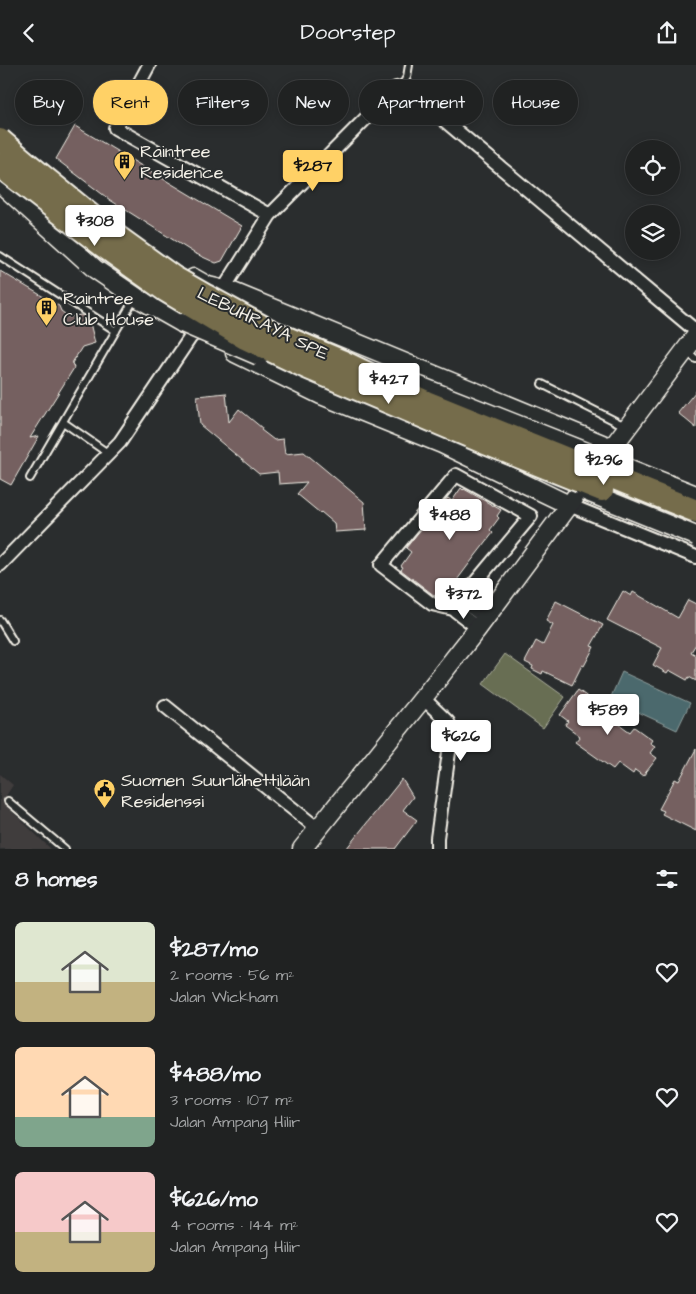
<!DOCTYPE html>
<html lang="en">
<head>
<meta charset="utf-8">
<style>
	:root { --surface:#202222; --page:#282a2a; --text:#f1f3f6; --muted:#a2a4a5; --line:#3d3f40; --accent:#ffd166 }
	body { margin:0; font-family:"Architects Daughter",sans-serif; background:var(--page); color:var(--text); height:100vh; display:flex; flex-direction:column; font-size:19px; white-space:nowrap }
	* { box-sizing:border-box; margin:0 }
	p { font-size:16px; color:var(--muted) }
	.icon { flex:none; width:28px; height:28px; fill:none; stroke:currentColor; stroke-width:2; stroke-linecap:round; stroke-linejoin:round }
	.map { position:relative; height:784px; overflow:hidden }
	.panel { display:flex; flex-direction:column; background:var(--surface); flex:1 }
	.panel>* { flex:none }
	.hud { position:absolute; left:15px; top:15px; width:666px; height:45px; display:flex; gap:10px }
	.fabs { position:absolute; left:625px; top:75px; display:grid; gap:10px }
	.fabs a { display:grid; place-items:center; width:55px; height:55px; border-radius:50%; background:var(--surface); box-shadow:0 2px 12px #0003,0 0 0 1px var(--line); font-size:25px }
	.price { position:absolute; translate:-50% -42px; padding:0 11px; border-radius:5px; background:#fff; color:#222; font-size:16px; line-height:32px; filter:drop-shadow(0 1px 2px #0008) }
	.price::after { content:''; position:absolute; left:50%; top:30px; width:15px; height:11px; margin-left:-8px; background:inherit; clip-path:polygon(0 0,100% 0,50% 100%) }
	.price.active { background:var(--accent); color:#111 }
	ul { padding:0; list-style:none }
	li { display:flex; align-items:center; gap:15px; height:125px; padding:0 15px }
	li span { display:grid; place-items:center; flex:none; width:140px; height:100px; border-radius:8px; color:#555 }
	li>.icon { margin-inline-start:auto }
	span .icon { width:60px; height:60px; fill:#fffc; stroke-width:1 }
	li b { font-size:21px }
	h2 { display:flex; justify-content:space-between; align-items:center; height:60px; padding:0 15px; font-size:21px }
	.chip { padding:0 18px; border-radius:22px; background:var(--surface); box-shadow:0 2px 12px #0003,0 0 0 1px var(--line); font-size:18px; line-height:45px }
	.chip.active { background:var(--accent); color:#111 }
	header { display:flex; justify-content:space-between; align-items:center; height:65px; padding:0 15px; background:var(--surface); font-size:22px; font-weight:600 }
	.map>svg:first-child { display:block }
	.built { fill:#403c3d }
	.green { fill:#676e53; stroke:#aeb09e }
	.water { fill:#4b696d; stroke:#8f9f9e }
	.building { fill:#746060; stroke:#f4f1e8 }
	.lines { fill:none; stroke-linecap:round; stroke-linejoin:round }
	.lane-casing { stroke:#f4f1e8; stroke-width:10 }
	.street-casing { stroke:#f4f1e8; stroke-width:16 }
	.secondary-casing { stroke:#f4f1e8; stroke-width:21 }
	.lane { stroke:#2a2d2e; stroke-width:6 }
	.street { stroke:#2a2d2e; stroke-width:12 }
	.secondary { stroke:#2a2d2e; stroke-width:18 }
	.secondary-bridge-casing { stroke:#f4f1e8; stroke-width:21; stroke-linecap:butt }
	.highway-bridge-casing { stroke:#f4f1e8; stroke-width:26; stroke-linecap:butt }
	.secondary-bridge { stroke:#2a2d2e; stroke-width:18 }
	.highway-bridge { stroke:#746c4b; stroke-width:22 }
	.labels { text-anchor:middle; stroke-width:4; stroke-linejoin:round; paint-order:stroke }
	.poi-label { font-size:18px; fill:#f4f1e8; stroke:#2a2d2e; text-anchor:start }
	.street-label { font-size:18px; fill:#f4f1e8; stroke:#2a2d2e }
</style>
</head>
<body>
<header><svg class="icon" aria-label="back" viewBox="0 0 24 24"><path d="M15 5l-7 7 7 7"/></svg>Doorstep<svg class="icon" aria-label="share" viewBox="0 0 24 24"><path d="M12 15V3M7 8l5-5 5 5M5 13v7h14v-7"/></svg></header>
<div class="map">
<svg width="696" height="784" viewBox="0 0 696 784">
	<rect width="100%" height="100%" fill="#2a2d2e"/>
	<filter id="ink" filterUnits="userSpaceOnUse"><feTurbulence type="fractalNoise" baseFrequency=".02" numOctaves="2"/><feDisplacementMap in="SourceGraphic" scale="10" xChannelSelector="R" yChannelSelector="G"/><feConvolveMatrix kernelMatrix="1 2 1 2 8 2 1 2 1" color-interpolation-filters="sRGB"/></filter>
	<g filter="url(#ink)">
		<path class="built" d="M0,709L13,720L2,737L51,784H0Z"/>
		<path class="green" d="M505,589L565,632L543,663L483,619Z"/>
		<path class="water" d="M622,607L690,638L677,665L610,634Z"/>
		<path class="building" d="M75,61L242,161L222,196L216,198L194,188L110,135L56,94Z
			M0,206L59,241L61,246L69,252L81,250L89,254L95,278L82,282L72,298L74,303L30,373L39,371L11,420L0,414Z
			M696,326V363L678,348Z
			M226,328L229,357L239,344L262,363L261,365L274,375L283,374L285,389L304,387L364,437L366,465L335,467L334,458L321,447L320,448L297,429L307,417L279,419L278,407L259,409L200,360L197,331Z
			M461,423L463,425L464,424L501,445L497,451L499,453L490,465L493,468L469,499L454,519L450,517L439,530L437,528L435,531L401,505L403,502L401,501L411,487L406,483L417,469L448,433L452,436Z
			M623,526L631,531L633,527L678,553L688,535L696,539V579L691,587L696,590V616L689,612L687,615L669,605L667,608L653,600L662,583L607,555Z
			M556,536L603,560L591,581L594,582L584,601L582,600L572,620L543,606L542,609L532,604L533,601L525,597L536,576L543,580L553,560L546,556Z
			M578,625L593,636L595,633L611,646L608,651L630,667L634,662L652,675L650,678L655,681L650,688L657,693L643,711L635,705L633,709L618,698L613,704L575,677L580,671L565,660L568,656L560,650Z
			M696,684V766L662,749L664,746L659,744L675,714L679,716Z
			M402,714L413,732L403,745L417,755L395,784H346Z"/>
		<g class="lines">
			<defs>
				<path id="lane" d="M401,22L407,12L409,0
					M0,191L116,266
					M685,286L696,294
					M542,319L625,361
					M63,357L109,389
					M30,413L135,233
					M0,555L13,576
					M8,736L65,784"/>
				<path id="street" d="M149,0L115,63L270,150
					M223,225L270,150L396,23L401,22L408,25L696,266
					M456,410L531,451L453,544L432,539L381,500Z
					M569,440L696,492
					M0,500L120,377L194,267
					M461,535L485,553
					M453,544L478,563
					M423,633L448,657L452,666L437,773V784
					M165,641L318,764"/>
				<path id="secondary" d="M0,118L95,204L136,232L182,258L194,267
					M194,213L208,221L233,227L612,383
					M235,288L321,330L442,379L569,440
					M605,392L696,271
					M302,784L423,633L478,563L576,431"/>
			</defs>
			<use href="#lane" class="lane-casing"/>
			<use href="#street" class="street-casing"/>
			<use href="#secondary" class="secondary-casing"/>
			<use href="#lane" class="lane"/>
			<use href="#street" class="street"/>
			<use href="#secondary" class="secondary"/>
			<defs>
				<path id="secondary-bridge" d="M182,258L259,291
					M397,312L696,430
					M585,426L696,471"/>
				<path id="highway-bridge" d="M0,75L23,95L112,168L173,212L206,231L272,267L343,297L426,337L696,446
					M0,100L10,109L102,180L165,225L245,273L306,302L488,379L602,425"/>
			</defs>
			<use href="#secondary-bridge" class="secondary-bridge-casing"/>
			<use href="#highway-bridge" class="highway-bridge-casing"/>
			<use href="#secondary-bridge" class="secondary-bridge"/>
			<use href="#highway-bridge" class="highway-bridge"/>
		</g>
	</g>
	<defs>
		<symbol id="building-pin" viewBox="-11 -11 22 30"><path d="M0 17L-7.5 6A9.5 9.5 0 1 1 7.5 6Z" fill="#ffd166" stroke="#2a2d2e"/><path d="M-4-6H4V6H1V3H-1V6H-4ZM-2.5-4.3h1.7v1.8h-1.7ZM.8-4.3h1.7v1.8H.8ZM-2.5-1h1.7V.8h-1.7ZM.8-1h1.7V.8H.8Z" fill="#111"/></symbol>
		<symbol id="civic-pin" viewBox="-11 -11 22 30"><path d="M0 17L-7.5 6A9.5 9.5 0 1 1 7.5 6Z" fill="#ffd166" stroke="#2a2d2e"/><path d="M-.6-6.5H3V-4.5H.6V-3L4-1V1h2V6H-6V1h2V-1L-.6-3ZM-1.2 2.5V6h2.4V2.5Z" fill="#111"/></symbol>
	</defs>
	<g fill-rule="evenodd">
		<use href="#building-pin" x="112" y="84" width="25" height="34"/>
		<use href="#building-pin" x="34" y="230" width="25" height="34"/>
		<use href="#civic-pin" x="92" y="712" width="25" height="34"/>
	</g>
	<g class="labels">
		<g class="poi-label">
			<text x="140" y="92">Raintree<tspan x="140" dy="21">Residence</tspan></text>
			<text x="63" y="239">Raintree<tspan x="63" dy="21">Club House</tspan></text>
			<text x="121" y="721">Suomen Suurlähettilään<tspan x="121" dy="21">Residenssi</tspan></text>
		</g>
		<g class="street-label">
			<text transform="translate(263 258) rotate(26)" y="6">LEBUHRAYA SPE</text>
		</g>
	</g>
</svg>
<div class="fabs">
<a><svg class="icon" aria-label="locate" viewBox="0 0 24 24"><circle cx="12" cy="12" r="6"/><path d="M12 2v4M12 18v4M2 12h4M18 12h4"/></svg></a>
<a><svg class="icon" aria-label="layers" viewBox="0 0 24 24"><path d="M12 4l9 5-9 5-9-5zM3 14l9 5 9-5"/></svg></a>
</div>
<b class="price active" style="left:313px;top:127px">$287</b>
<b class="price" style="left:95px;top:182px">$308</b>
<b class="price" style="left:389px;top:340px">$427</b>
<b class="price" style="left:604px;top:421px">$296</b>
<b class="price" style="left:450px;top:476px">$488</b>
<b class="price" style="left:464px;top:555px">$372</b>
<b class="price" style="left:608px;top:671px">$589</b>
<b class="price" style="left:461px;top:697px">$626</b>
<div class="hud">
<a class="chip">Buy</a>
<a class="chip active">Rent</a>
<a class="chip">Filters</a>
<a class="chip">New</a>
<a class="chip">Apartment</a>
<a class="chip">House</a>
</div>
</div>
<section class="panel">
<h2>8 homes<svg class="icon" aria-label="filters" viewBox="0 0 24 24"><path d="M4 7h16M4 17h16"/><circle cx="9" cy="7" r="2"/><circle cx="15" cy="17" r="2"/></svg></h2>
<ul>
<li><span style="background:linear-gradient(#dfe7d0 60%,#c2b280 0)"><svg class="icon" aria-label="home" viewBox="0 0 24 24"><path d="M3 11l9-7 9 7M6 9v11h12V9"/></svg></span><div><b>$287/mo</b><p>2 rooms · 56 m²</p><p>Jalan Wickham</p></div><svg class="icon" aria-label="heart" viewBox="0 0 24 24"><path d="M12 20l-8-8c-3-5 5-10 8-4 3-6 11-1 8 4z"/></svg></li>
<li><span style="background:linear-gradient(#ffd9b3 70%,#7fa58c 0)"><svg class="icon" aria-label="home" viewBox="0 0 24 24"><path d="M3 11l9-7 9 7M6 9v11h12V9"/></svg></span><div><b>$488/mo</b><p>3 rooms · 107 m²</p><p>Jalan Ampang Hilir</p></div><svg class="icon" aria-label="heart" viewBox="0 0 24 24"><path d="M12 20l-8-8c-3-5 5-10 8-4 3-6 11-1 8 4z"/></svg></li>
<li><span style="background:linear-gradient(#f6c9c9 60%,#c2b280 0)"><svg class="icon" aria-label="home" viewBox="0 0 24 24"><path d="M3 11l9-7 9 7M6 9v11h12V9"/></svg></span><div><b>$626/mo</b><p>4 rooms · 144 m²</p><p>Jalan Ampang Hilir</p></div><svg class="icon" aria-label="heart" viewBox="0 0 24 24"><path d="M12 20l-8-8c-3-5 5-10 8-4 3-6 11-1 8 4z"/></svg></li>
</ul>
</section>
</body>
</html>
